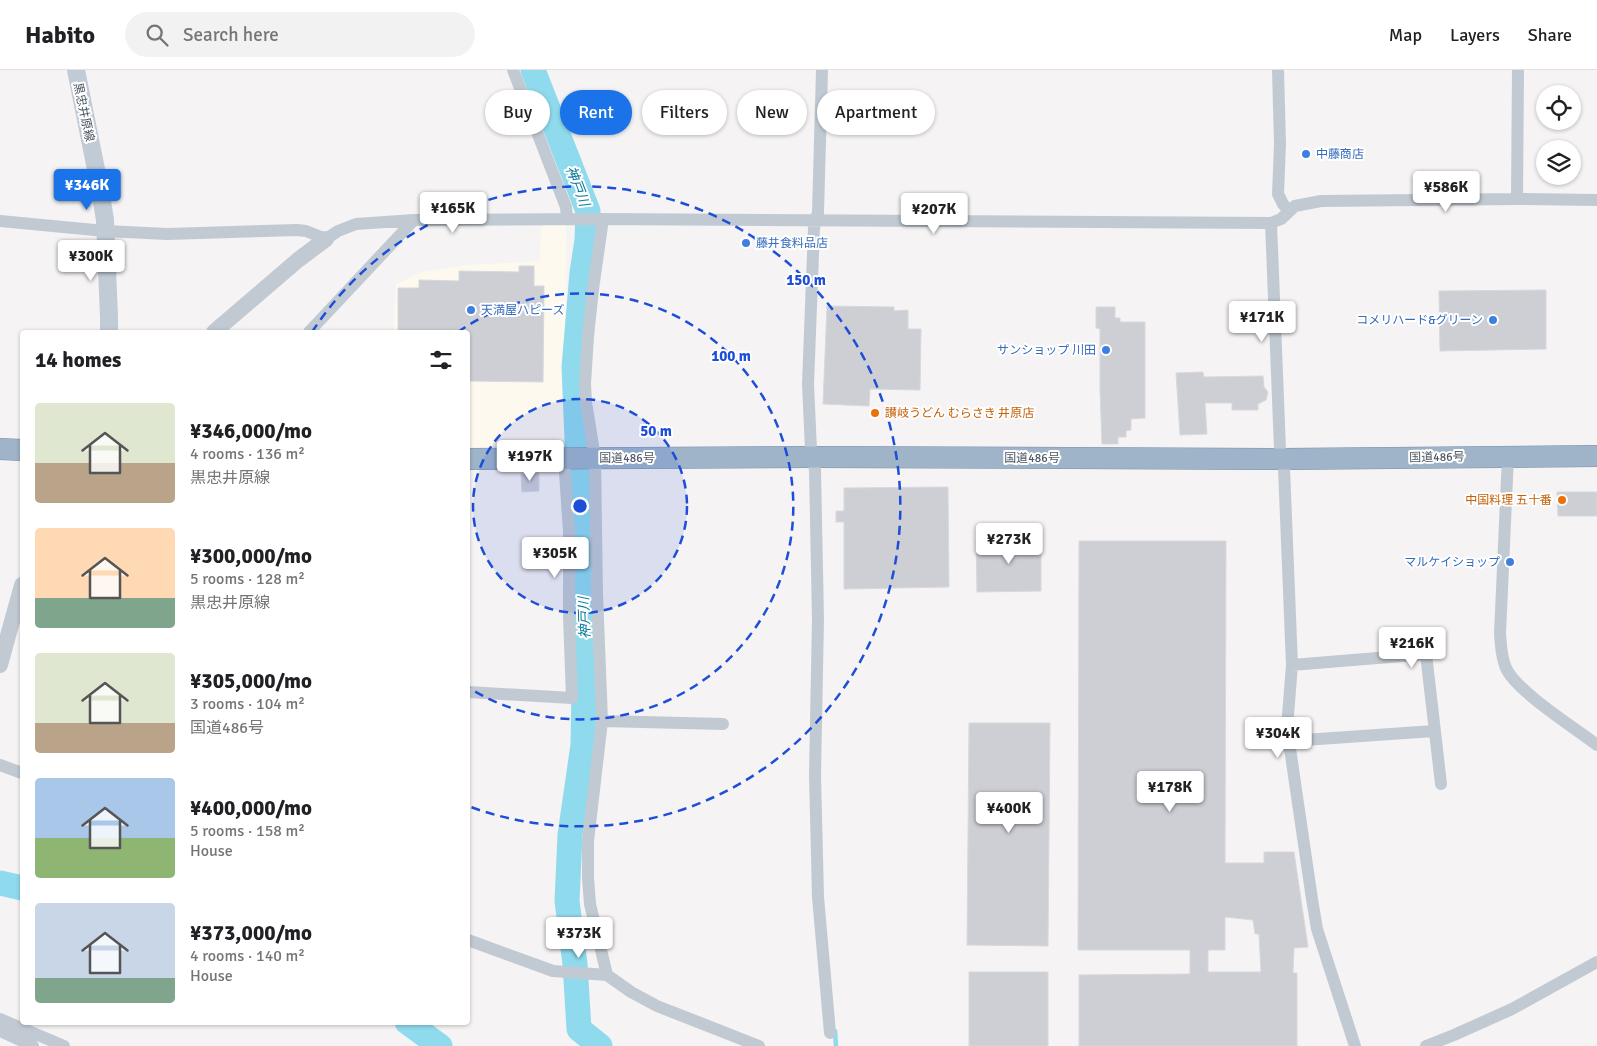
<!DOCTYPE html>
<html lang="en">
<head>
<meta charset="utf-8">
<style>
	:root { --surface:#fff; --page:#f2f2f2; --text:#202124; --muted:#757577; --line:#e0e0e0; --accent:#1a73e8 }
	body { margin:0; font-family:Signika,"Noto Sans JP",sans-serif; background:var(--page); color:var(--text); height:100vh; display:flex; flex-direction:column; font-size:19px; white-space:nowrap }
	* { box-sizing:border-box; margin:0 }
	p { font-size:16px; color:var(--muted) }
	.icon { flex:none; width:28px; height:28px; fill:none; stroke:currentColor; stroke-width:2; stroke-linecap:round; stroke-linejoin:round }
	.map { position:relative; flex:1; overflow:hidden }
	.sheet { position:absolute; left:20px; top:260px; width:450px; height:695px; display:flex; flex-direction:column; background:var(--surface); border-radius:5px; box-shadow:0 1px 4px #0004 }
	.sheet>* { flex:none }
	.banner { position:absolute; left:485px; top:20px; width:475px; height:45px; display:flex; gap:10px }
	.buttons { position:absolute; left:1536px; top:15px; display:grid; gap:10px }
	.buttons a { display:grid; place-items:center; width:45px; height:45px; border-radius:50%; background:var(--surface); box-shadow:0 1px 4px #0004; font-size:25px }
	.price { position:absolute; translate:-50% -42px; padding:0 11px; border-radius:5px; background:#fff; color:#222; font-size:16px; line-height:32px; filter:drop-shadow(0 1px 2px #0008) }
	.price::after { content:''; position:absolute; left:50%; top:30px; width:15px; height:11px; margin-left:-8px; background:inherit; clip-path:polygon(0 0,100% 0,50% 100%) }
	.price.selected { background:var(--accent); color:#fff }
	ul { padding:0; list-style:none }
	li { display:flex; align-items:center; gap:15px; height:125px; padding:0 15px }
	li span { display:grid; place-items:center; flex:none; width:140px; height:100px; border-radius:5px; color:#555 }
	li>.icon { margin-inline-start:auto }
	span .icon { width:60px; height:60px; fill:#fffc; stroke-width:1 }
	li b { font-size:21px }
	h2 { display:flex; justify-content:space-between; align-items:center; height:60px; padding:0 15px; font-size:21px }
	.pill { padding:0 18px; border-radius:22px; background:var(--surface); box-shadow:0 1px 4px #0004; font-size:18px; line-height:45px }
	.pill.selected { background:var(--accent); color:#fff }
	header { display:flex; align-items:center; gap:30px; box-sizing:border-box; height:70px; padding:0 25px; background:var(--surface); border-bottom:1px solid var(--line) }
	header strong { font-size:24px }
	nav { display:flex; gap:28px; margin-inline-start:auto; font-size:18px }
	.search { width:350px; height:45px; background:var(--page); display:flex; align-items:center; gap:12px; box-sizing:border-box; padding:0 18px; border-radius:28px; color:var(--muted); font-size:19px }
	.map>svg:first-child { display:block }
	.commercial { fill:#fdf9ef }
	.lines { fill:none; stroke-linecap:round; stroke-linejoin:round }
	.stream { stroke:#90daee; stroke-width:4.5 }
	.river { stroke:#90daee; stroke-width:25 }
	.building { fill:#cdcfd5; stroke:#d7d9de; fill-rule:evenodd }
	.trunk-casing { stroke:#7690ad; stroke-width:22 }
	.minor { stroke:#c1cad2; stroke-width:12 }
	.tertiary { stroke:#c1cad2; stroke-width:16 }
	.secondary { stroke:#c1cbd6; stroke-width:18 }
	.trunk { stroke:#9fb4c9; stroke-width:21 }
	.ring { fill:none; stroke:#1d4ed8; stroke-width:2.5; stroke-dasharray:9 6 }
	.shop-dot { fill:#3f7fe0; stroke:#fff; stroke-width:2 }
	.food-dot { fill:#e8710a; stroke:#fff; stroke-width:2 }
	.labels { text-anchor:middle; stroke-width:4; stroke-linejoin:round; paint-order:stroke }
	.street-label { font-size:12px; fill:#4a5661; stroke:#fff }
	.shop-label { font-size:12px; fill:#366cbe; stroke:#fff; text-anchor:start }
	.food-label { font-size:12px; fill:#c56008; stroke:#fff; text-anchor:start }
	.water-label { font-size:14px; font-style:italic; fill:#0c7c9b; stroke:#fff }
	.centre { fill:#1d4ed8; stroke:#fff; stroke-width:2.5 }
	.ring-label { font-size:15px; text-anchor:middle; font-weight:bold; fill:#1d4ed8; stroke:#fff; stroke-width:4; stroke-linejoin:round; paint-order:stroke }
</style>
</head>
<body>
<header>
<strong>Habito</strong>
<div class="search"><svg class="icon" aria-label="search" viewBox="0 0 24 24"><circle cx="10" cy="10" r="6"/><path d="M15 15l6 6"/></svg>Search here</div>
<nav><a>Map</a><a>Layers</a><a>Share</a></nav>
</header>
<div class="map">
<svg width="1597" height="976" viewBox="0 0 1597 976">
	<rect width="100%" height="100%" fill="#f5f3f3"/>
	<path class="commercial" d="M541,153H566L565,381L468,380V262H393L396,214L422,202L467,195L540,191Z"/>
	<g class="lines">
		<path class="stream" d="M835,961L836,976"/>
		<path class="river" d="M533,0L588,141L587,170L582,203L574,297L585,561L583,675L570,765L567,831L575,894L579,959L600,976
			M0,813L22,818
			M407,952L440,976"/>
	</g>
	<path class="building" d="M511,21L518,35L497,56L486,46Z
		M519,196H534V216H544L543,312L468,311V262H398V218H419V210L459,211V201L519,202Z
		M1546,220V279L1440,281L1439,221Z
		M827,236L894,237V241L908,240V259H921L920,320L870,319L869,336L823,334Z
		M1096,237H1115V248H1120V252H1145V348L1131,349V360L1126,361V367H1118V374H1102L1100,320V259L1096,258Z
		M1203,302L1204,307L1263,306L1264,317L1268,322L1266,330L1258,334V340H1232V333H1205L1207,364L1180,365L1176,303Z
		M539,403V421L522,422L521,404Z
		M948,417L949,517L844,519V452H836V441H844V418Z
		M1557,422H1597V446H1558Z
		M1041,468V521L977,522L976,469Z
		M1079,471H1226L1225,793H1264V782H1294L1308,877L1294,878L1293,903H1297V976H1079V905L1190,904V880H1078ZM1225,847L1253,850L1255,864H1259L1261,902H1208V880H1225Z
		M969,653H1050L1048,876L967,875Z
		M969,902H1048V976H969Z"/>
	<g class="lines">
		<defs>
			<path id="trunk" d="M0,379L22,380
				M468,389L812,387L1283,389L1597,386"/>
		</defs>
		<use href="#trunk" class="trunk-casing"/>
		<path class="minor" d="M513,0L566,137L567,149
			M822,0L818,142L814,158L808,314L811,380L815,400L818,549L815,705L818,827L830,963
			M1278,0L1280,74L1278,124L1283,134L1289,141
			M1517,129L1518,0
			M603,149L593,219L588,266L585,314L586,332L595,388L597,524L602,651L588,771V808L590,834L607,905
			M0,151L105,161L167,164L297,160L306,161L326,169L338,161L356,154L414,150L598,149L1271,153L1281,149L1295,136L1321,131L1517,129L1597,130
			M1271,153L1280,379L1284,398L1292,595L1287,658L1312,829L1317,859L1355,976
			M309,262L414,150
			M1508,386L1500,564C1501,575 1501,587 1506,598C1516,621 1575,658 1597,675
			M1292,595L1426,584L1441,714
			M468,622L572,628L569,546V462L564,388
			M602,651L723,654
			M1290,671L1434,661
			M0,695L22,703
			M468,870L553,901L607,905L631,922L657,936L759,976
			M0,949L64,976
			M0,961L33,976
			M1426,976L1454,965L1512,939L1597,892"/>
		<path class="tertiary" d="M214,262L298,190L326,169
			M0,595L22,515"/>
		<path class="secondary" d="M76,0L100,119L105,150L109,247V262"/>
		<use href="#trunk" class="trunk"/>
	</g>
	<circle cx="580" cy="436" r="107" fill="#1d4ed8" fill-opacity=".12"/>
	<g class="ring">
		<circle cx="580" cy="436" r="107"/>
		<path d="M458 262A213 213 0 1 1 469 618"/>
		<path d="M312 262A320 320 0 1 1 468 736"/>
	</g>
	<g class="shop-dot">
		<circle cx="1306" cy="84" r="5"/>
		<circle cx="746" cy="173" r="5"/>
		<circle cx="471" cy="240" r="5"/>
		<circle cx="1493" cy="250" r="5"/>
		<circle cx="1106" cy="280" r="5"/>
		<circle cx="1510" cy="492" r="5"/>
	</g>
	<g class="food-dot">
		<circle cx="875" cy="343" r="5"/>
		<circle cx="1562" cy="430" r="5"/>
	</g>
	<g class="labels">
		<g class="street-label">
			<text transform="translate(84 42) rotate(78)" y="4">黒忠井原線</text>
			<text transform="translate(1437 387) rotate(-1)" y="4">国道486号</text>
			<text x="627" y="392">国道486号</text>
			<text x="1032" y="392">国道486号</text>
		</g>
		<g class="shop-label">
			<text x="1316" y="88">中藤商店</text>
			<text x="756" y="177">藤井食料品店</text>
			<text x="481" y="244">天満屋ハピーズ</text>
			<text x="1483" y="254" text-anchor="end">コメリハード&amp;グリーン</text>
			<text x="1096" y="284" text-anchor="end">サンショップ 川田</text>
			<text x="1500" y="496" text-anchor="end">マルケイショップ</text>
		</g>
		<g class="food-label">
			<text x="885" y="347">讃岐うどん むらさき 井原店</text>
			<text x="1552" y="434" text-anchor="end">中国料理 五十番</text>
		</g>
		<g class="water-label">
			<text transform="translate(578 116) rotate(69)" y="5">神戸川</text>
			<text transform="translate(584 548) rotate(-92)" y="5">神戸川</text>
		</g>
	</g>
	<circle cx="580" cy="436" r="8" class="centre"/>
	<g class="ring-label">
		<text x="806" y="215">150 m</text>
		<text x="731" y="291">100 m</text>
		<text x="656" y="366">50 m</text>
	</g>
</svg>
<div class="buttons">
<a><svg class="icon" aria-label="locate" viewBox="0 0 24 24"><circle cx="12" cy="12" r="6"/><path d="M12 2v4M12 18v4M2 12h4M18 12h4"/></svg></a>
<a><svg class="icon" aria-label="layers" viewBox="0 0 24 24"><path d="M12 4l9 5-9 5-9-5zM3 14l9 5 9-5"/></svg></a>
</div>
<b class="price selected" style="left:87px;top:141px">¥346K</b>
<b class="price" style="left:1446px;top:143px">¥586K</b>
<b class="price" style="left:453px;top:164px">¥165K</b>
<b class="price" style="left:934px;top:165px">¥207K</b>
<b class="price" style="left:91px;top:212px">¥300K</b>
<b class="price" style="left:1262px;top:273px">¥171K</b>
<b class="price" style="left:530px;top:412px">¥197K</b>
<b class="price" style="left:1009px;top:495px">¥273K</b>
<b class="price" style="left:555px;top:509px">¥305K</b>
<b class="price" style="left:1412px;top:599px">¥216K</b>
<b class="price" style="left:1278px;top:689px">¥304K</b>
<b class="price" style="left:1170px;top:743px">¥178K</b>
<b class="price" style="left:1009px;top:764px">¥400K</b>
<b class="price" style="left:579px;top:889px">¥373K</b>
<div class="banner">
<a class="pill">Buy</a>
<a class="pill selected">Rent</a>
<a class="pill">Filters</a>
<a class="pill">New</a>
<a class="pill">Apartment</a>
</div>
<section class="sheet">
<h2>14 homes<svg class="icon" aria-label="filters" viewBox="0 0 24 24"><path d="M4 7h16M4 17h16"/><circle cx="9" cy="7" r="2"/><circle cx="15" cy="17" r="2"/></svg></h2>
<ul>
<li><span style="background:linear-gradient(#dfe7d0 60%,#b9a48a 0)"><svg class="icon" aria-label="home" viewBox="0 0 24 24"><path d="M3 11l9-7 9 7M6 9v11h12V9"/></svg></span><div><b>¥346,000/mo</b><p>4 rooms · 136 m²</p><p>黒忠井原線</p></div></li>
<li><span style="background:linear-gradient(#ffd9b3 70%,#7fa58c 0)"><svg class="icon" aria-label="home" viewBox="0 0 24 24"><path d="M3 11l9-7 9 7M6 9v11h12V9"/></svg></span><div><b>¥300,000/mo</b><p>5 rooms · 128 m²</p><p>黒忠井原線</p></div></li>
<li><span style="background:linear-gradient(#dfe7d0 70%,#b9a48a 0)"><svg class="icon" aria-label="home" viewBox="0 0 24 24"><path d="M3 11l9-7 9 7M6 9v11h12V9"/></svg></span><div><b>¥305,000/mo</b><p>3 rooms · 104 m²</p><p>国道486号</p></div></li>
<li><span style="background:linear-gradient(#a9c7e8 60%,#8fb573 0)"><svg class="icon" aria-label="home" viewBox="0 0 24 24"><path d="M3 11l9-7 9 7M6 9v11h12V9"/></svg></span><div><b>¥400,000/mo</b><p>5 rooms · 158 m²</p><p>House</p></div></li>
<li><span style="background:linear-gradient(#c9d6e8 75%,#7fa58c 0)"><svg class="icon" aria-label="home" viewBox="0 0 24 24"><path d="M3 11l9-7 9 7M6 9v11h12V9"/></svg></span><div><b>¥373,000/mo</b><p>4 rooms · 140 m²</p><p>House</p></div></li>
</ul>
</section>
</div>
</body>
</html>
